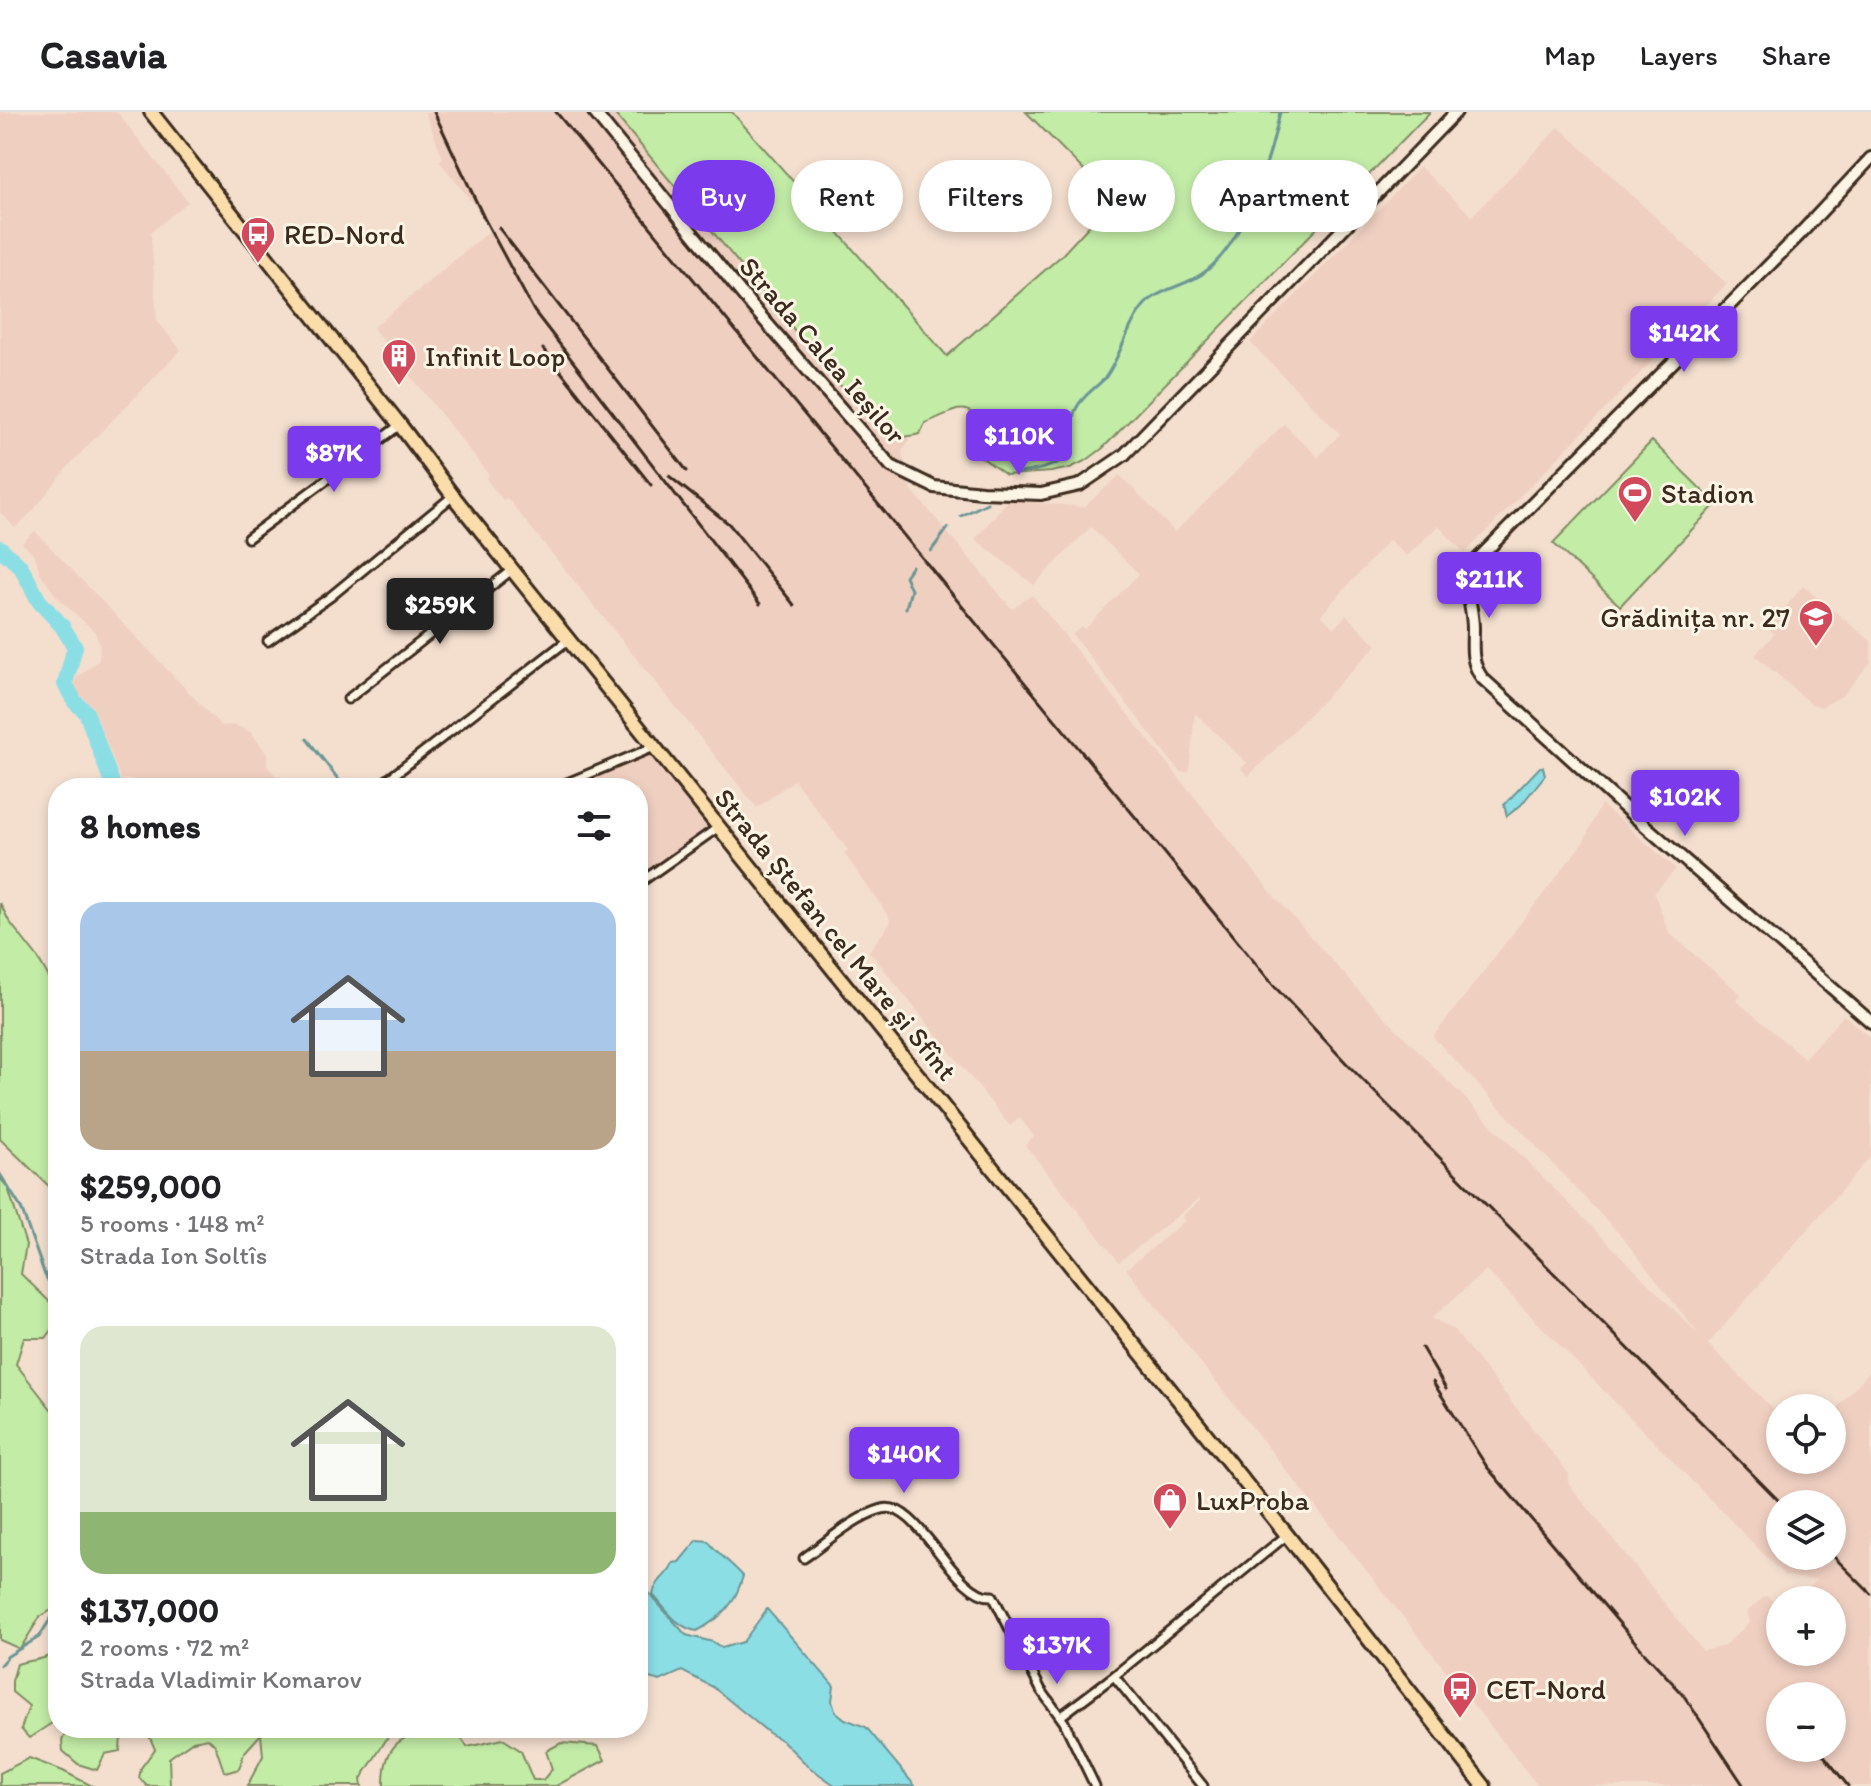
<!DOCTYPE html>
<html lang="en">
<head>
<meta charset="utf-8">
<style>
	:root { --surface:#fff; --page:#f6f6f6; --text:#202124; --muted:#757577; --line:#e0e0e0; --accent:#7c3aed }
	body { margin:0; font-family:Itim,sans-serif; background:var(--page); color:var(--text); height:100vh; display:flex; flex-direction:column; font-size:30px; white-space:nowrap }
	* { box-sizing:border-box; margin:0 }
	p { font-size:26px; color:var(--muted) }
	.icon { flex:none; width:44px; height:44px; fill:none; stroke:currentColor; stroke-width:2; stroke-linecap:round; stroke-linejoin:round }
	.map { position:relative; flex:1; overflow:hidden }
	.side { position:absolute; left:48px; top:666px; width:600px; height:960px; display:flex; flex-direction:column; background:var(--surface); border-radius:32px; box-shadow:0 4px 12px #0003 }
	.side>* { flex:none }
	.banner { position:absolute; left:672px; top:48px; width:760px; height:72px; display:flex; gap:16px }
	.tools { position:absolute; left:1766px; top:1282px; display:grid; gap:16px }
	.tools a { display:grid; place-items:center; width:80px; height:80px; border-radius:50%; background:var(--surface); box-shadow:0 4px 12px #0003; font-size:40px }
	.price { position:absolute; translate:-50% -68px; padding:0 18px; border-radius:8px; background:var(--accent); color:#fff; font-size:26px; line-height:52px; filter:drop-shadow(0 2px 4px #0008) }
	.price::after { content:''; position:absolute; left:50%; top:48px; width:24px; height:18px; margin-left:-12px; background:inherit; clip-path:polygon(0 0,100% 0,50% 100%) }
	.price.current { background:#222; color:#fff }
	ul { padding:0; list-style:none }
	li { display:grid; align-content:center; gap:16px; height:424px; padding:0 32px }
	li span { display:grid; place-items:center; height:248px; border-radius:24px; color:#555 }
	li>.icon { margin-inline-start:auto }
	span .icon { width:144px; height:144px; fill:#fffc; stroke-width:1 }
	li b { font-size:34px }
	h2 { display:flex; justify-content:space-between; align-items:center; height:96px; padding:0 32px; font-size:34px }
	.chip { padding:0 28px; border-radius:36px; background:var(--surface); box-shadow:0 4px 12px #0003; font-size:28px; line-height:72px }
	.chip.current { background:var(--accent); color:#fff }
	header { display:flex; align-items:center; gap:48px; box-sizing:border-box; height:112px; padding:0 40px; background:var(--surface); border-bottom:2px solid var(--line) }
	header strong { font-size:38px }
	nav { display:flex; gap:44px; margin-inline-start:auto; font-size:28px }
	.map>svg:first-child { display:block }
	.built { fill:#efcfc0; fill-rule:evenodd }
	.green { fill:#c3eca7; stroke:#7f8b62; stroke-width:2 }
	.water { fill:#8cdee5; stroke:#6c9695; stroke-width:2 }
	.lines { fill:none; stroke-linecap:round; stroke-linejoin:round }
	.stream { stroke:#6c9695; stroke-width:3 }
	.river { stroke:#8cdee5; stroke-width:16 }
	.street-casing { stroke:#3b2a1e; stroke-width:13 }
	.secondary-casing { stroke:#3b2a1e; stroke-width:16 }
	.primary-casing { stroke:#3b2a1e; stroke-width:18 }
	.street { stroke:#fcf5e5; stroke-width:7 }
	.secondary { stroke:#fcf5e5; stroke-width:10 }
	.primary { stroke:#faddab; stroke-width:12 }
	.rail { stroke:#3b2a1e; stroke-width:3 }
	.labels { text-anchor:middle; stroke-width:6; stroke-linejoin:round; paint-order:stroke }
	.poi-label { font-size:28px; fill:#3b2a1e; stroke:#fcf5e5; text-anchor:start }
	.street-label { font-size:28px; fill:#3b2a1e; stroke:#fcf5e5 }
</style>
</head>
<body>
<header>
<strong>Casavia</strong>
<nav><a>Map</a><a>Layers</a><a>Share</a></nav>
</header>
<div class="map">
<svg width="1871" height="1674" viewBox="0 0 1871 1674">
	<rect width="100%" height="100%" fill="#f4dfcf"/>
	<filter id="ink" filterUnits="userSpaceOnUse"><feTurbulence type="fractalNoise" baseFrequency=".0125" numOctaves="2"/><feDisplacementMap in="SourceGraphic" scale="16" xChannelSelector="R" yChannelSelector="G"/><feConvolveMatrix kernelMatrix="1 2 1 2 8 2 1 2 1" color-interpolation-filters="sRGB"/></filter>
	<g filter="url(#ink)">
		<path class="built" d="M0,0H117L188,90L151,120L157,209L181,238L72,350L33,399L15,416L0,400Z
			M425,0H634L901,310L909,328L902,340L911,377L1012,497L1032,483L1274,784L1362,882L1700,1224L1623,1126L1433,925L1584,729L1601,692L1676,757L1654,781L1669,821L1741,882L1736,888L1804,946L1844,903L1871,927V1044L1708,1232L1780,1304V1348H1832V1301L1871,1258V1674H1538L1126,1157L1185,1109L1182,1104L1200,1089V1086L1119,1150L1025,1033L1034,1024L1020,1006L1010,1014L869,839L890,812L889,805L844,741L848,738L794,668L757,696L507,386L503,388L486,367L489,363L373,216L493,116L439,49L443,46ZM1486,1158L1785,1464L1817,1468L1795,1488H1832V1540H1780V1497L1766,1483L1747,1500L1750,1510L1724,1534L1703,1539L1568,1371L1569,1362L1454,1218L1432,1206ZM1780,1392H1832V1444H1780ZM1780,1584H1832V1636H1780Z
			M1559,15L1727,172L1465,441L1438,414L1407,444L1389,428L1321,503L1334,516L1346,503L1377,533L1249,664L1241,657L1247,651L1195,601L1189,660H1180L1072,522L1082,515L1085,517L1139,462L1091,415L1034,473L975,427L1008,388L1084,395L1120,363L1175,420L1284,312L1318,345L1340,322L1250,230L1420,55L1472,104Z
			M35,419L221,614L234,613L251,620L267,642V654L288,676H141L131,667L121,668L93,595L76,579L74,572L76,566L99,548L100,534L95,520L56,484L40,461L35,444L22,431Z
			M1803,474L1871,529V550L1842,584L1821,595L1811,592L1755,543L1774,522L1768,516Z
			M654,635L720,714L638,774V676H569Z"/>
		<path class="green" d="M613,0H732L947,244L1061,144L1113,88L1026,0H1430L1103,336L1087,348L1070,356L1051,360L1006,363L973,339L975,330L988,316C964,286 957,299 925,311L920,322L894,327L840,273Z
			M1652,329L1716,392L1620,494L1553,431Z
			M0,791L9,809L38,846L58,881V1083L0,1027Z
			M0,1066L8,1076L26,1133L21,1162L56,1196L58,1210L46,1226H24L16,1252L58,1306V1494L40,1505L20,1537L0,1528Z
			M58,1502V1607L29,1626L21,1617L29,1594L12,1580V1569L17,1552C29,1548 39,1549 51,1543L56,1525V1506Z
			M79,1616H389L388,1625L361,1667L362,1674H247L263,1644L261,1622L244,1641L239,1657L230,1660L224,1659L215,1633L208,1626L193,1629L169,1646L170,1674H147L139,1666L141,1656L155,1637L147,1619C137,1615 130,1618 121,1624L120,1639L105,1642L97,1658L78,1652L63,1639L62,1628L66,1620Z
			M437,1616C453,1618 459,1621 467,1635L503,1627L521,1639L533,1668H543L552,1657L546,1639L561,1631L598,1634L605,1648L556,1674H384C383,1633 400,1623 437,1616Z
			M29,1646L63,1659L92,1674H0V1661Z"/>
		<path class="water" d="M1540,655H1543L1545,663L1521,693L1507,704L1504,693Z
			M697,1428L708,1429C718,1442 731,1451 743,1464C735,1492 723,1505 697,1519C677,1516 666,1497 653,1483C655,1468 668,1464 673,1451L679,1450Z
			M638,1469L686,1523L713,1530L722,1536L743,1530L767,1497L834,1574L832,1589L835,1599L845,1607L866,1615L915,1674H836L809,1655L784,1630L769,1621L713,1575L682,1559L660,1569L638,1563Z"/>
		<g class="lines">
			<path class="stream" d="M1020,361C1039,358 1059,354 1072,340C1073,327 1070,308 1076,297C1082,284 1096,276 1105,266C1122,244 1130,202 1151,187C1167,175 1191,172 1206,159C1246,128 1270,47 1280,0
				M961,404L987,391
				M931,439L948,416
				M906,496L911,478L905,464L912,454
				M307,627L345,676
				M0,1062L21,1096L45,1163L58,1186
				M0,1553L8,1544L39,1525L58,1495"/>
			<path class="river" d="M0,436L21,455L39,489L62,514L75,535L65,572L75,590L86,600L114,676"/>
			<defs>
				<path id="street" d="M248,426L400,313
					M268,529L330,485L453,384
					M348,587L513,457
					M377,676L568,528
					M555,676L654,635
					M638,772L720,714
					M804,1446C828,1429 854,1405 882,1397C918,1386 955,1488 993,1484L1041,1578L1064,1610L1095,1674
					M1114,1564L1203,1674
					M1061,1604L1114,1564L1287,1423"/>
				<path id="secondary" d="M594,0L751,193L891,354L934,375L982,380L1041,382L1080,373L1124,343L1456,0
					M1871,46L1799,123L1473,452C1462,474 1473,493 1473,516C1473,535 1470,549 1482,566L1635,705L1871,910"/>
				<path id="primary" d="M151,0L400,313L453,384L1287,1423L1484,1674"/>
			</defs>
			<use href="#street" class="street-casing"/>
			<use href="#secondary" class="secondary-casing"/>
			<use href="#primary" class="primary-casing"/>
			<use href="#street" class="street"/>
			<use href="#secondary" class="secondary"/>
			<use href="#primary" class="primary"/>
			<path class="rail" d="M434,0L484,106L534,199L760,492
				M556,0L1274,874L1349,954L1782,1392
				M499,116L687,359
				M543,237L651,373
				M669,364L729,412L794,493
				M1422,1236L1446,1277
				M1433,1270L1487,1355L1642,1538L1682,1581L1744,1674
				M1832,1443L1871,1482
				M1818,1636L1848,1674"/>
		</g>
	</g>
	<defs>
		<symbol id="bus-pin" viewBox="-11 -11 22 30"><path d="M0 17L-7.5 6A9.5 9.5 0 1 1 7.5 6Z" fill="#d1495b" stroke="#fcf5e5"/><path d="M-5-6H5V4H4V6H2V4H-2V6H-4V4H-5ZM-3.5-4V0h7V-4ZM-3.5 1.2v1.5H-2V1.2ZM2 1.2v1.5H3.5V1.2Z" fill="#fff"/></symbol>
		<symbol id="building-pin" viewBox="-11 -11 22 30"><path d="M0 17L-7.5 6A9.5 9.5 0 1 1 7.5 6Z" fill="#d1495b" stroke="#fcf5e5"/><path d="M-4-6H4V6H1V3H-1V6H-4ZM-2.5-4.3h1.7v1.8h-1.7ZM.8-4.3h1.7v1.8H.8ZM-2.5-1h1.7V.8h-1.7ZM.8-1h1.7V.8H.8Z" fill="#fff"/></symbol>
		<symbol id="stadium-pin" viewBox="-11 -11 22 30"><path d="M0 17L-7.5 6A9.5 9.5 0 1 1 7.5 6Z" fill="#d1495b" stroke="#fcf5e5"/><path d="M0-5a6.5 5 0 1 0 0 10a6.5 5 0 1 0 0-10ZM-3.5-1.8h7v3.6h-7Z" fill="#fff"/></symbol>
		<symbol id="school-pin" viewBox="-11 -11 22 30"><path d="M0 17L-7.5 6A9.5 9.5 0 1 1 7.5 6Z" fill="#d1495b" stroke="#fcf5e5"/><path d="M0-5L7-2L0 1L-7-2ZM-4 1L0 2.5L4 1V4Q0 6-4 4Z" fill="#fff"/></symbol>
		<symbol id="shop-pin" viewBox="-11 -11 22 30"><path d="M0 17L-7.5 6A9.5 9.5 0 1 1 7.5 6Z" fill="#d1495b" stroke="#fcf5e5"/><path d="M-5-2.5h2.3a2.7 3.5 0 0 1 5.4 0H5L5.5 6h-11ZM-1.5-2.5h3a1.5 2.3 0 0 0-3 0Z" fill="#fff"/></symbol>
	</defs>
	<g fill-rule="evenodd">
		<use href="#bus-pin" x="238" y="102" width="40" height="54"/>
		<use href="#building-pin" x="379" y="224" width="40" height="54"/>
		<use href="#stadium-pin" x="1615" y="361" width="40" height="54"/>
		<use href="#school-pin" x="1796" y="485" width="40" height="54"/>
		<use href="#shop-pin" x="1150" y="1368" width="40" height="54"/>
		<use href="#bus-pin" x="1440" y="1557" width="40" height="54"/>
	</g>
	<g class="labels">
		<g class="poi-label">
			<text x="284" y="132">RED-Nord</text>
			<text x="425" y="254">Infinit Loop</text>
			<text x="1661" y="391">Stadion</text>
			<text x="1790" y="515" text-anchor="end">Grădinița nr. 27</text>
			<text x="1196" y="1398">LuxProba</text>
			<text x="1486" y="1587">CET-Nord</text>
		</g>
		<g class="street-label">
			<text transform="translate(823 238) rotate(49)" y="10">Strada Calea Ieșilor</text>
			<text transform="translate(836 822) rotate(51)" y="10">Strada Ștefan cel Mare și Sfînt</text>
		</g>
	</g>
</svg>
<div class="tools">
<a><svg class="icon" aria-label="locate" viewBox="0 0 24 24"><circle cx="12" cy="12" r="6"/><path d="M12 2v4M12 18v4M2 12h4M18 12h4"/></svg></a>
<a><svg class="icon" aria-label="layers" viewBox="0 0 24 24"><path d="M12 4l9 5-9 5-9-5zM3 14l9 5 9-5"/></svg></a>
<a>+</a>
<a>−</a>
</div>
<b class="price" style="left:1684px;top:262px">$142K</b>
<b class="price" style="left:1019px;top:365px">$110K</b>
<b class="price" style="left:334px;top:382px">$87K</b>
<b class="price" style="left:1489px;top:508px">$211K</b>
<b class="price current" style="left:440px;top:534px">$259K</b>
<b class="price" style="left:1685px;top:726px">$102K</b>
<b class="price" style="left:904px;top:1383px">$140K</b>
<b class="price" style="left:1057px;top:1574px">$137K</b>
<div class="banner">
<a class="chip current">Buy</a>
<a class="chip">Rent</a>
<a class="chip">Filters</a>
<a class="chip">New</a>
<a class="chip">Apartment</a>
</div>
<section class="side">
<h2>8 homes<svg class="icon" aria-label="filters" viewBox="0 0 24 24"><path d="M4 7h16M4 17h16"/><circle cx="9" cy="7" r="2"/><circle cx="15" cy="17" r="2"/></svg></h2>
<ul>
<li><span style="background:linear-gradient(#a9c7e8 60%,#b9a48a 0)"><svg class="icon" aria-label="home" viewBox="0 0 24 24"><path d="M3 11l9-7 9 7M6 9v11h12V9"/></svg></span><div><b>$259,000</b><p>5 rooms · 148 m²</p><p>Strada Ion Soltîs</p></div></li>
<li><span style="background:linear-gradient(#dfe7d0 75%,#8fb573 0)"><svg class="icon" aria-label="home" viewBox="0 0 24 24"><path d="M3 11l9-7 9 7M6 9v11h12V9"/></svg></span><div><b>$137,000</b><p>2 rooms · 72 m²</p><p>Strada Vladimir Komarov</p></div></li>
</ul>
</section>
</div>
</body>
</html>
